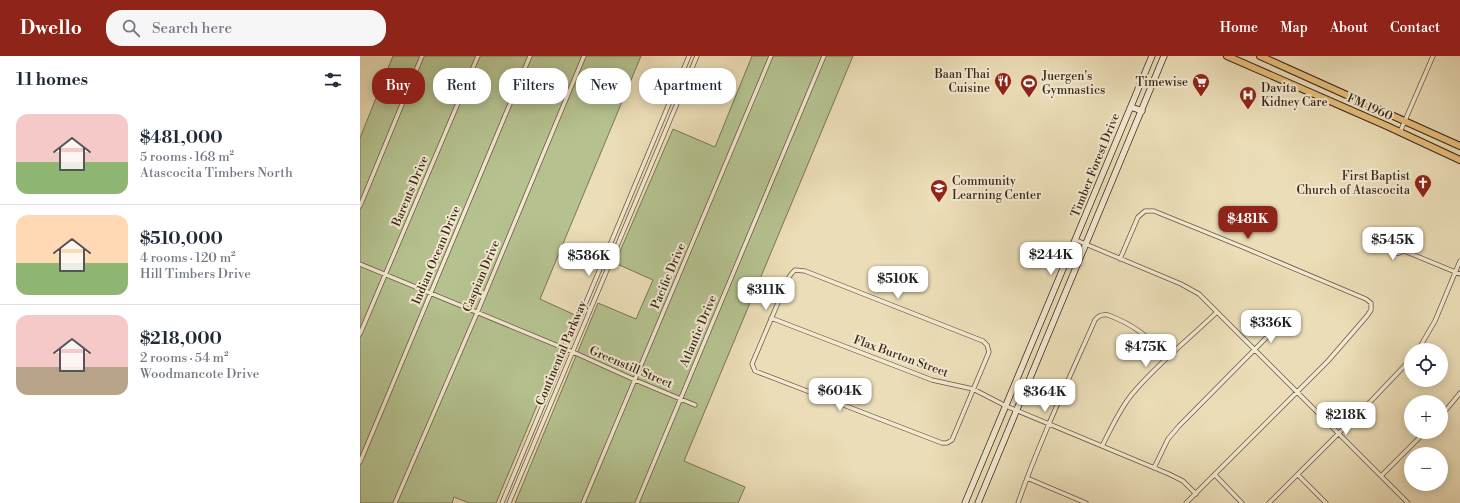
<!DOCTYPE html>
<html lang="en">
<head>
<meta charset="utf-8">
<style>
	:root { --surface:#fff; --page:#f6f6f7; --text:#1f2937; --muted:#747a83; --line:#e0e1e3; --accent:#8f2418 }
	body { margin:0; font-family:"Libre Bodoni",serif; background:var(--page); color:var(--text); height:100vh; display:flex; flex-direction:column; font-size:15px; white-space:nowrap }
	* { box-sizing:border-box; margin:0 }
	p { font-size:13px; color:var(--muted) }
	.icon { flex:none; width:22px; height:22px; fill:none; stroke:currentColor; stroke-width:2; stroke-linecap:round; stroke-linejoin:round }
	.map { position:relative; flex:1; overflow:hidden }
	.drawer { display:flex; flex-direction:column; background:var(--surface); width:360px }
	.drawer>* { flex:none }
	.guide { position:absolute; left:12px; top:12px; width:380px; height:36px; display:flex; gap:8px }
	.fabs { position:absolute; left:1044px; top:287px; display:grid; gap:8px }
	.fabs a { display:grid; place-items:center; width:44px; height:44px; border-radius:50%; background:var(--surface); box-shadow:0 2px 10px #0003; font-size:20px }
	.price { position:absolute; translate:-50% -34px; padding:0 9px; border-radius:8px; background:#fff; color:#222; font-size:13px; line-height:26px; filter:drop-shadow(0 1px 2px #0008) }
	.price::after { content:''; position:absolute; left:50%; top:24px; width:12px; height:9px; margin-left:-6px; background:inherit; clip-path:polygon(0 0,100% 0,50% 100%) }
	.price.active { background:var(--accent); color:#fff }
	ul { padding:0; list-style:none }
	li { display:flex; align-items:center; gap:12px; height:100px; padding:0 16px }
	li+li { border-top:1px solid var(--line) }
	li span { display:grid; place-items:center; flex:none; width:112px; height:80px; border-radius:12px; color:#555 }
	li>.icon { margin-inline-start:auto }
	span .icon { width:48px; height:48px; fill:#fffc; stroke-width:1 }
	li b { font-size:17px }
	h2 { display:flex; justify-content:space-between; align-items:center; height:48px; padding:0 16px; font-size:17px }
	.chip { padding:0 14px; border-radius:16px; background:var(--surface); box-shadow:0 2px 10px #0003; font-size:14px; line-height:36px }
	.chip.active { background:var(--accent); color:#fff }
	header { display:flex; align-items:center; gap:24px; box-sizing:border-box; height:56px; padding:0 20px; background:var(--accent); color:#fff }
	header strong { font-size:19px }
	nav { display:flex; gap:22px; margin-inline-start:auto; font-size:14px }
	.search { width:280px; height:36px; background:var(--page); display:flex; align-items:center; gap:10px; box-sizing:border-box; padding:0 14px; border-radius:16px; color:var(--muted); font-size:15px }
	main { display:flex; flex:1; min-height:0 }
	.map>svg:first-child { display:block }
	.green { fill:#b5c290; stroke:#787656 }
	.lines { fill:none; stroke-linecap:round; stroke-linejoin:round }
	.street-casing { stroke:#685643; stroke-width:5 }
	.secondary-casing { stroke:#3c291c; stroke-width:7 }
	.primary-casing { stroke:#3c291c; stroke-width:8 }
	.street { stroke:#f2e9d0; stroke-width:3.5 }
	.secondary { stroke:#f2e9d0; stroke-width:5.5 }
	.primary { stroke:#e6be7c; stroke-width:6 }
	.labels { text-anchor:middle; stroke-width:4; stroke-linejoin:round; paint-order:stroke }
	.poi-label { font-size:12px; fill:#3c291c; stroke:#f2e9d0; text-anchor:end }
	.street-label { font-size:12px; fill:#3c291c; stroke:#f2e9d0 }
</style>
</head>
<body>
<header>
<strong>Dwello</strong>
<div class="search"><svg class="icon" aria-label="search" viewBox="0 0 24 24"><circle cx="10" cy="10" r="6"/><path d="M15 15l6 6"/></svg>Search here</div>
<nav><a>Home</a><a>Map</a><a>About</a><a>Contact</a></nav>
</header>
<main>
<section class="drawer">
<h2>11 homes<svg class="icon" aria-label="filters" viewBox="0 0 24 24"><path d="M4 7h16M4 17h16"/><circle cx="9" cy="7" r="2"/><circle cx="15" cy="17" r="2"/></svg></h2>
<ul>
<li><span style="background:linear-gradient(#f6c9c9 60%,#8fb573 0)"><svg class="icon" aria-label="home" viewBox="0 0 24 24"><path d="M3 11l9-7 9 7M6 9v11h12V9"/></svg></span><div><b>$481,000</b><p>5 rooms · 168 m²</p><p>Atascocita Timbers North</p></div></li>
<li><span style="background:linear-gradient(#ffd9b3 60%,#8fb573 0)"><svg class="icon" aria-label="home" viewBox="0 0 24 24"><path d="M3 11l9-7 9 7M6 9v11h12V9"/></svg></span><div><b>$510,000</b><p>4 rooms · 120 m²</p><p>Hill Timbers Drive</p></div></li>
<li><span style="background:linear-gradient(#f6c9c9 65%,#b9a48a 0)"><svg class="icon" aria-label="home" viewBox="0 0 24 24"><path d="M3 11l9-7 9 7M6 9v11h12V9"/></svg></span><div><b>$218,000</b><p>2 rooms · 54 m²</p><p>Woodmancote Drive</p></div></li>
</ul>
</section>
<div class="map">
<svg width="1100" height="447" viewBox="0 0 1100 447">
	<rect width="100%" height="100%" fill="#ebddb7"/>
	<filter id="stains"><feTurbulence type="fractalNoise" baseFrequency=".005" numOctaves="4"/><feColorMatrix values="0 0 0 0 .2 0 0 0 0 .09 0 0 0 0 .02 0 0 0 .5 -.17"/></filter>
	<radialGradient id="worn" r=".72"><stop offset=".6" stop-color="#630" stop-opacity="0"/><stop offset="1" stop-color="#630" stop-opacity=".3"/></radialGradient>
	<path class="green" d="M33,0H281L180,243L215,259L136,447H109L94,441L92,447H0V82Z
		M392,0H493L324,405L385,431L378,447H155L238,247L276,263L293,224L255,207L313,73L355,91Z"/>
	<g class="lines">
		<defs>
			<path id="street" d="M1040,76L1073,0
				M0,150L62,0
				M716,184L821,228L839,238L1048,447
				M1031.5 192a5.5 5.5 0 1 1 11 0a5.5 5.5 0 1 1-11 0Z
				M1042,194L1100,218
				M760,203L778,161L785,155H794L885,192L1006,243L1011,247V254L1007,260L968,305L826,447
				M0,208L213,296L275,324L335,349
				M435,214L445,215L623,285L627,289L629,296L592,384L587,387H582L395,315L392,308L429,221L432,217Z
				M411,262L572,324L613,333L646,350L809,418L823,425L836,438
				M0,278L118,0
				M1058,294L1075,265L1100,205
				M1081,360L1100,337
				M742,390C751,373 760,352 773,337C798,307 829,283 857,256
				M0,406L170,0
				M794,412L808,383L819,370L907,281L910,272
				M855,419L882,447
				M938,419L966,447
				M1021,420L1065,376
				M667,422L726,447
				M35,447L117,257L224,0
				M142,447L329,0
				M149,447L337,0
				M223,447L411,0
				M277,447L464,0
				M658,447C680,384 708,325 735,264C738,260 742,258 748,259C775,269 788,281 808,301
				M909,447L1011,345L1051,303"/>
			<path id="secondary" d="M771,51L782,55
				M605,447L792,0
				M618,447L804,0"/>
			<path id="primary" d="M867,0L1027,70L1100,104
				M900,0L1100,90"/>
		</defs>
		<use href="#street" class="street-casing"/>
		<use href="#secondary" class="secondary-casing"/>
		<use href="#primary" class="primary-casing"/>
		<use href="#street" class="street"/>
		<use href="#secondary" class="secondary"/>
		<use href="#primary" class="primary"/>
	</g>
	<defs>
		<symbol id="restaurant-pin" viewBox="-11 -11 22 30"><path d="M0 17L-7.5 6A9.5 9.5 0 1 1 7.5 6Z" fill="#8f2418" stroke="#f2e9d0"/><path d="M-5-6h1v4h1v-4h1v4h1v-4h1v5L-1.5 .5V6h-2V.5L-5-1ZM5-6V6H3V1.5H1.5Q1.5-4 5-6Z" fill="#fff"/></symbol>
		<symbol id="supermarket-pin" viewBox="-11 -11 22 30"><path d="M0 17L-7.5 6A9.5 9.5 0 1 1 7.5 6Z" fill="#8f2418" stroke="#f2e9d0"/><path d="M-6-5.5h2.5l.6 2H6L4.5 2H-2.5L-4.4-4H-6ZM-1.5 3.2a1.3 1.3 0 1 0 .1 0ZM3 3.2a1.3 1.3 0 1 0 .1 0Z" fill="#fff"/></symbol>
		<symbol id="stadium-pin" viewBox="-11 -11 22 30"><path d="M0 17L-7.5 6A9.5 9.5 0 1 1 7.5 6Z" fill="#8f2418" stroke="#f2e9d0"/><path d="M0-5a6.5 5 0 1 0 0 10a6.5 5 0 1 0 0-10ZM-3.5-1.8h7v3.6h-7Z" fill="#fff"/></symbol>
		<symbol id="hospital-pin" viewBox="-11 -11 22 30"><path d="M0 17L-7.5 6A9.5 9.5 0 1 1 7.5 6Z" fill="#8f2418" stroke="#f2e9d0"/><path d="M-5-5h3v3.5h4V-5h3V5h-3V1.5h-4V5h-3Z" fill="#fff"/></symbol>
		<symbol id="church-pin" viewBox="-11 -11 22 30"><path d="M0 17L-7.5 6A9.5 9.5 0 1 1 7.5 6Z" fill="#8f2418" stroke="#f2e9d0"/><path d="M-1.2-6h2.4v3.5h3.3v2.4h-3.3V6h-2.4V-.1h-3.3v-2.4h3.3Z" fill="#fff"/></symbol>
		<symbol id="school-pin" viewBox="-11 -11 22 30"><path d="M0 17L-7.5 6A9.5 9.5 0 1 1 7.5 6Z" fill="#8f2418" stroke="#f2e9d0"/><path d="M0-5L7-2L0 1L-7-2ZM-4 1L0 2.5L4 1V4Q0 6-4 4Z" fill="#fff"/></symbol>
	</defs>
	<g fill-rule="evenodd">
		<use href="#restaurant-pin" x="633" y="15" width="20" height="27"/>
		<use href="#supermarket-pin" x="831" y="16" width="20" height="27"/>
		<use href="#stadium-pin" x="659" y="17" width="20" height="27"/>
		<use href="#hospital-pin" x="878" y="29" width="20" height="27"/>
		<use href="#church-pin" x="1053" y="117" width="20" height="27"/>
		<use href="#school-pin" x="569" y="122" width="20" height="27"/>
	</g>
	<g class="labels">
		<g class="poi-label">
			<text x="630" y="22">Baan Thai<tspan x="630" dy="14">Cuisine</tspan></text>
			<text x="682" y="24" text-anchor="start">Juergen's<tspan x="682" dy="14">Gymnastics</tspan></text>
			<text x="828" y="30">Timewise</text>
			<text x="901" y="36" text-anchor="start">Davita<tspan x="901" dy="14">Kidney Care</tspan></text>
			<text x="1050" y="124">First Baptist<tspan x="1050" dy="14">Church of Atascocita</tspan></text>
			<text x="592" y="129" text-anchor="start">Community<tspan x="592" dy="14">Learning Center</tspan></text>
		</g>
		<g class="street-label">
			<text transform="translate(1010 51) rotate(24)" y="4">FM 1960</text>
			<text transform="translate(735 109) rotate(-68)" y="4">Timber Forest Drive</text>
			<text transform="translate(50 135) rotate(-67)" y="4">Barents Drive</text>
			<text transform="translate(76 199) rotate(-67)" y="4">Indian Ocean Drive</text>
			<text transform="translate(121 220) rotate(-67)" y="4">Caspian Drive</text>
			<text transform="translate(308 220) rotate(-67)" y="4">Pacific Drive</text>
			<text transform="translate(338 275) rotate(-67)" y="4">Atlantic Drive</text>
			<text transform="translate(201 297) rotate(-67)" y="4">Continental Parkway</text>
			<text transform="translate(541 300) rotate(20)" y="4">Flax Burton Street</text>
			<text transform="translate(271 311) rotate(23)" y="4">Greenstill Street</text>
		</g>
	</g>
	<rect width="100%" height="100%" filter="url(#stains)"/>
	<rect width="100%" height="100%" fill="url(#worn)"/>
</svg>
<div class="fabs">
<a><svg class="icon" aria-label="locate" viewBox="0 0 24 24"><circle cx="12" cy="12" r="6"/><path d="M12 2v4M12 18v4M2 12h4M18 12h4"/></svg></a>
<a>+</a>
<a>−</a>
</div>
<b class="price active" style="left:888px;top:184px">$481K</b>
<b class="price" style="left:1033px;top:205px">$545K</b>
<b class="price" style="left:691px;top:220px">$244K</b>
<b class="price" style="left:229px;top:221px">$586K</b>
<b class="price" style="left:538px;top:244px">$510K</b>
<b class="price" style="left:406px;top:255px">$311K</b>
<b class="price" style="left:911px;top:288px">$336K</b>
<b class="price" style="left:786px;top:312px">$475K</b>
<b class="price" style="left:480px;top:356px">$604K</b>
<b class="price" style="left:685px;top:357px">$364K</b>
<b class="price" style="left:986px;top:380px">$218K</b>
<div class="guide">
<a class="chip active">Buy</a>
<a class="chip">Rent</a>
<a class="chip">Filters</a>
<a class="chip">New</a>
<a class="chip">Apartment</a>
</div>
</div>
</main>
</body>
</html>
